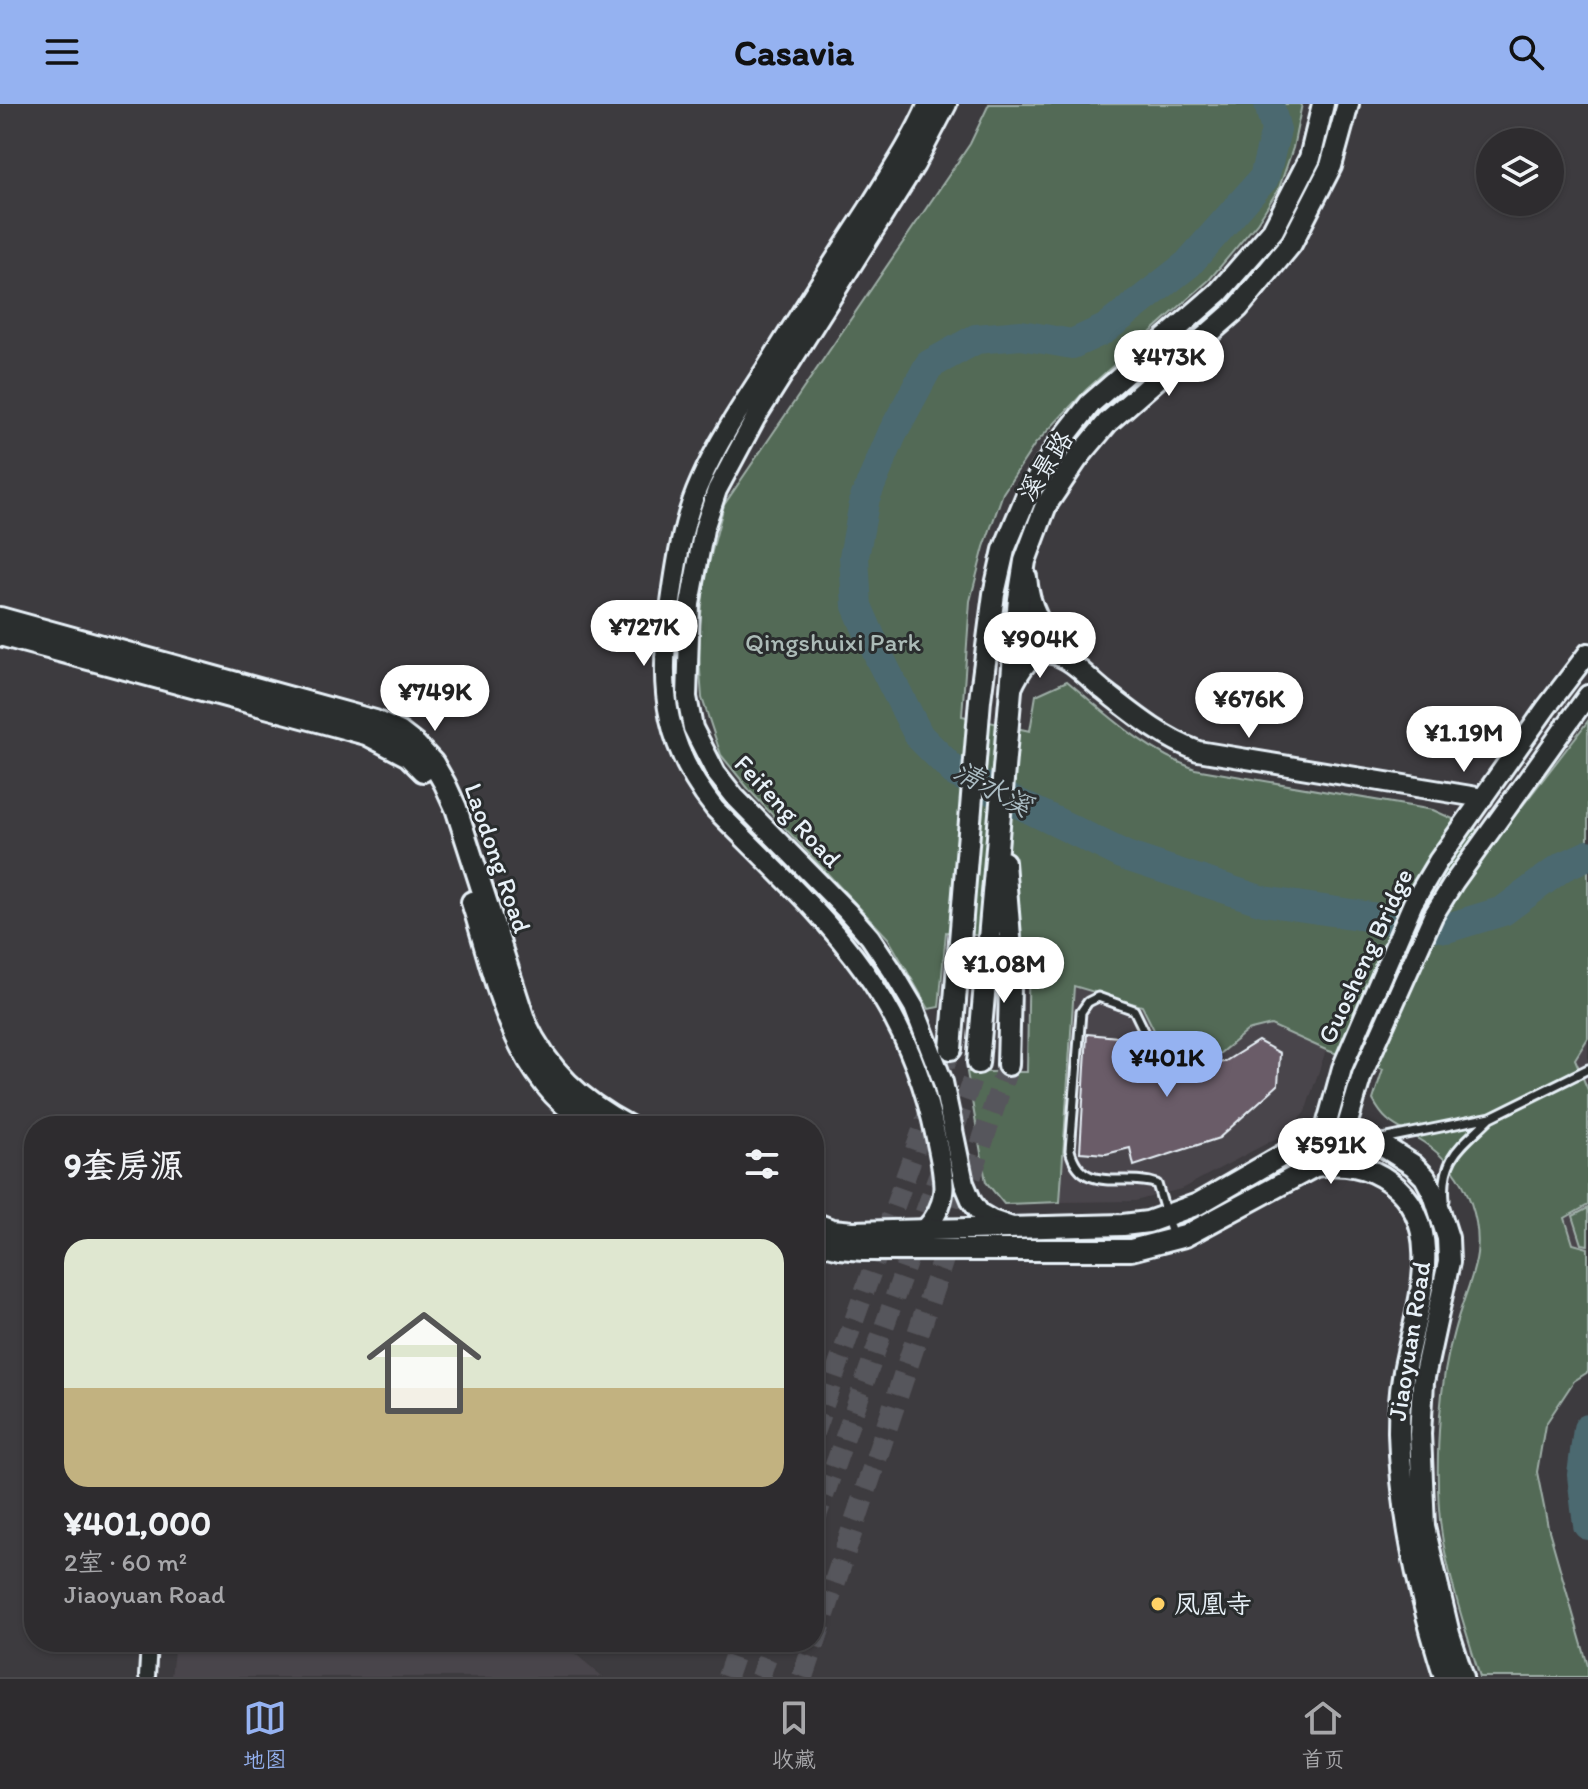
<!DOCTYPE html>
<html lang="zh">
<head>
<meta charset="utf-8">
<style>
	:root { --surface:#2e2c2f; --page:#363437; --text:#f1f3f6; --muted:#a7a7aa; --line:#49484b; --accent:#95b2f1 }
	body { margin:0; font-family:Itim,"LXGW WenKai TC",sans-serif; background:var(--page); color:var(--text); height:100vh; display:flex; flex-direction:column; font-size:30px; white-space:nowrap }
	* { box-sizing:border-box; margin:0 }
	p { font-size:26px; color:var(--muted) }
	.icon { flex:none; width:44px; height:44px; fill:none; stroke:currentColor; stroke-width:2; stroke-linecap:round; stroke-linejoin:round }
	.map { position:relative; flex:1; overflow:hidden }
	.panel { position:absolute; left:24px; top:1012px; width:800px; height:536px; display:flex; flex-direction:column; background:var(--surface); border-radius:32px; box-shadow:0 2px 6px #0004,0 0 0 2px var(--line) }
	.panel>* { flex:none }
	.fabs { position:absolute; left:1476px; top:24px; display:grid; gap:16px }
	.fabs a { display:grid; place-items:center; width:88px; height:88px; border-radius:50%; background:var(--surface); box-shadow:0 2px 6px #0004,0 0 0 2px var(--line); font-size:40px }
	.price { position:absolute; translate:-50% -68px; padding:0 18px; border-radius:28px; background:#fff; color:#222; font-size:26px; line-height:52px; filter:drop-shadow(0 2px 4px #0008) }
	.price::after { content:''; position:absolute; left:50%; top:48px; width:24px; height:18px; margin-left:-12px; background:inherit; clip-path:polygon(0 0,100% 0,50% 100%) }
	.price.active { background:var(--accent); color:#111 }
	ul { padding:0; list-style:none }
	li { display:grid; align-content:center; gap:16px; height:424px; padding:0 40px }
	li span { display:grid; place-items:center; height:248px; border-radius:24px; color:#555 }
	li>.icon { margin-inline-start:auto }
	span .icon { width:144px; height:144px; fill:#fffc; stroke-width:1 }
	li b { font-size:34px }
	h2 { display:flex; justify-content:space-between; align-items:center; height:96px; padding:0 40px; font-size:34px }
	header { display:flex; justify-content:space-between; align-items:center; height:104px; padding:0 40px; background:var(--accent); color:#111; font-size:36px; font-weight:700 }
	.dock { display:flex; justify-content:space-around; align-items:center; height:112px; border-top:2px solid var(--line); background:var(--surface); font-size:22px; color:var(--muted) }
	.dock a { display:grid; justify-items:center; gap:4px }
	.dock .active { color:var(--accent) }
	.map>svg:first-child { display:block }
	.built { fill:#4a454b }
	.green { fill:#536a56; stroke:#9eaea7; stroke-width:2 }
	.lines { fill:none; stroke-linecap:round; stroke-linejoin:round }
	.river { stroke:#4c6970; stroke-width:30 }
	.building { fill:#6a5b67; stroke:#e8f1f8; stroke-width:2 }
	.secondary-tunnel { stroke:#57565b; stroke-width:20; stroke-dasharray:20 10; stroke-linecap:butt }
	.primary-tunnel { stroke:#57565b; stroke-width:22; stroke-dasharray:22 11; stroke-linecap:butt }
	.service-casing { stroke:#e8f1f8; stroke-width:13 }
	.minor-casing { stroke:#e8f1f8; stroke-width:20 }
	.tertiary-casing { stroke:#e8f1f8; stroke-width:24 }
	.secondary-casing { stroke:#e8f1f8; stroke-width:26 }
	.service { stroke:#2a2d2e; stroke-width:7 }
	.minor { stroke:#2a2d2e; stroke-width:14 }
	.tertiary { stroke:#2a2d2e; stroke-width:18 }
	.secondary { stroke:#2a2d2e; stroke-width:20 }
	.poi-dot { fill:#ffd166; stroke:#2a2d2e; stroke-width:3 }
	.labels { text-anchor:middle; stroke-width:6; stroke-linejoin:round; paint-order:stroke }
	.street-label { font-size:26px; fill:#e8f1f8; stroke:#2a2d2e }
	.park-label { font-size:26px; fill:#acbbb7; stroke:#2a2d2e }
	.poi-label { font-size:26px; fill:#e8f1f8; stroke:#2a2d2e; text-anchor:start }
	.water-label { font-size:28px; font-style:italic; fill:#aabbc2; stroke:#2a2d2e }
</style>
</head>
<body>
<header><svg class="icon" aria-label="menu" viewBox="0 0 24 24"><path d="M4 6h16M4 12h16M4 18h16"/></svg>Casavia<svg class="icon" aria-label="search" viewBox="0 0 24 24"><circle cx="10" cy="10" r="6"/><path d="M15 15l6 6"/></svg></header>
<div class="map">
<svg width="1588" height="1573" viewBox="0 0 1588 1573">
	<rect width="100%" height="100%" fill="#3d3b3f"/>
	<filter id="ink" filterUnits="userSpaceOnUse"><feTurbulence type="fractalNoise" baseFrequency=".0125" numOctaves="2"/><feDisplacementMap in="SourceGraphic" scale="16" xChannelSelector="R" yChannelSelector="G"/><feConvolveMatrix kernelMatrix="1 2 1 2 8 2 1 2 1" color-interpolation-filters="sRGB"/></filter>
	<g filter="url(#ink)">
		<path class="built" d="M1073,882L1142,902L1161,940L1213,955L1247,927L1271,921L1326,946L1305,1008L1286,1029L1181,1085L1135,1097L1060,1098Z
			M1588,934V986L1575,955Z
			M1588,1101V1144L1573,1140L1565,1113Z
			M175,1538H561L603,1573H171Z"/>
		<path class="green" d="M989,0H1302L1293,44L1279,84L1257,119L1209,176L1086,286L1035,340L1003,389L984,443L970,497L962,612L1030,627L1036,591L1067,577C1108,611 1144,646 1195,665L1433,706L1497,735L1588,617V934L1575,955L1588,986V1101L1565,1114L1573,1140L1588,1144V1268L1574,1277L1545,1321L1537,1368L1548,1423L1588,1562V1573H1480C1466,1528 1452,1484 1443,1438C1436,1398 1437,1352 1440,1311C1442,1283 1446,1255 1454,1227C1467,1178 1489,1152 1471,1099C1462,1073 1446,1053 1423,1038C1399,1022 1387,1023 1373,996L1383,965L1326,946L1271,921L1247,927L1213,955L1180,956L1161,940L1142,902L1074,882L1060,1098L1004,1100L986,1078L967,968H1027L1029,837L946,828L939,903L929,905L888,834L751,688L721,651L702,594L698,539L705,474L724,401L970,40Z
			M1588,1104V1141L1582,1140L1573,1112Z"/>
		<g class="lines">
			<path class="river" d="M1269,0L1276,26L1264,74L1188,160L1105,225L1072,240L1021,231L976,235L929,261L893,328L865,394L854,453L857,502L881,557L919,632L956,669L1126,752L1263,797L1447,824L1503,807L1562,763L1588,751
				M1588,1325L1582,1371L1588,1421"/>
		</g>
		<path class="building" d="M1087,930L1128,934L1138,947L1136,956L1140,959L1146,958L1152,967L1224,958L1258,937L1280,949L1278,981L1219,1034L1134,1062L1130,1044L1106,1050L1080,1048Z"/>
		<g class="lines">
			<path class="secondary-tunnel" d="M814,1329L951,945
				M814,1420L978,959
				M727,1573L739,1538
				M760,1573L772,1538"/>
			<path class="primary-tunnel" d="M803,1573L1008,961"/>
			<defs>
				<path id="service" d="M1142,953L1151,941L1134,906L1098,893L1088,898L1081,908L1070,1046C1082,1092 1125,1068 1157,1080L1173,1134
					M1491,1013L1588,965
					M1382,1035L1491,1013C1462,1042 1441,1052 1445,1096"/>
				<path id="minor" d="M147,1573L149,1538"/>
				<path id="tertiary" d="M947,0L915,61L755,315L717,386L704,425L690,500L687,593L693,624L716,669L735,693L847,807L870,833L892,866L914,903L943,978L964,1079L972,1098L980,1109L992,1116L1012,1123
					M1027,473C1030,510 1046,527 1067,556
					M1012,584C1019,569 1031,545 1052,550C1071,554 1088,574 1103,586C1134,610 1161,633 1198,647L1483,694
					M1336,1059L1362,971L1433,812L1454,778L1588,591
					M1315,1062L1342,964L1413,799L1438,757L1546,604L1588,549
					M924,1126C953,1097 943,1070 936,1034C905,881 820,811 715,705C667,645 658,588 669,513C675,468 681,420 700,378C718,337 743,300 767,263C800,210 834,157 868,105C889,71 912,37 928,0"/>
				<path id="secondary" d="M0,514L375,617L399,628L417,642L433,659L445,680L456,704L525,918C547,966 582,998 628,1022
					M0,531L366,630L408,652L423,667
					M1004,758L1011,846L1008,961
					M472,798C497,877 513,979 595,1022
					M951,945L980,596L994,490L1004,446L1027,391L1058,341L1090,300L1219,188L1273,126L1310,54L1323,0
					M978,959L1019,495L1025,457L1046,401L1077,355L1108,318L1238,204L1291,140L1331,62L1348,0
					M814,1119L832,1126L853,1128L1123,1121L1148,1118L1198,1100L1290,1047L1322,1035L1342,1033L1364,1036L1383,1042L1413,1061L1425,1073L1434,1090L1448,1134L1449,1158L1423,1278L1420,1330L1424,1423L1449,1530L1463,1573
					M814,1137L840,1144L863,1146H1131L1185,1132L1315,1062C1343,1058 1367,1061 1390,1078C1452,1124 1413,1212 1403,1273C1400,1290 1399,1310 1399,1328C1401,1410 1420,1495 1445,1573"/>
			</defs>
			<use href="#service" class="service-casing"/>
			<use href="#minor" class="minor-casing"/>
			<use href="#tertiary" class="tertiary-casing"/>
			<use href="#secondary" class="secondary-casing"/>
			<use href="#service" class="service"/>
			<use href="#minor" class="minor"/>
			<use href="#tertiary" class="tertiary"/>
			<use href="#secondary" class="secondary"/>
		</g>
	</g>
	<circle class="poi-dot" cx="1158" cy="1500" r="8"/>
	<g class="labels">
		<g class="street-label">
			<text transform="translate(1045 362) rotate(-57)" y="9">溪景路</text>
			<text transform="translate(788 707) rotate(47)" y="9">Feifeng Road</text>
			<text transform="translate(498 754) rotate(71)" y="9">Laodong Road</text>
			<text transform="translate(1365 852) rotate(-65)" y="9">Guosheng Bridge</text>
			<text transform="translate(1409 1237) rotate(-81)" y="9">Jiaoyuan Road</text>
		</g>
		<g class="park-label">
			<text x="833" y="547">Qingshuixi Park</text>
		</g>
		<g class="poi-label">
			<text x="1174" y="1509">凤凰寺</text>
		</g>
		<g class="water-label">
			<text transform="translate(993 684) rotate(29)" y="10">清水溪</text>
		</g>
	</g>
</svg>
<div class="fabs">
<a><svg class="icon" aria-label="layers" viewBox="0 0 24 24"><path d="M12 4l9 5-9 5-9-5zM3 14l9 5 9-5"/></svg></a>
</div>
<b class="price" style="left:1169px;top:294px">¥473K</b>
<b class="price" style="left:644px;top:564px">¥727K</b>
<b class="price" style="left:1040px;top:576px">¥904K</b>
<b class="price" style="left:435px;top:629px">¥749K</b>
<b class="price" style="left:1249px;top:636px">¥676K</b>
<b class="price" style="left:1464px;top:670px">¥1.19M</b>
<b class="price" style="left:1004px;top:901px">¥1.08M</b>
<b class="price active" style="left:1167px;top:995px">¥401K</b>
<b class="price" style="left:1331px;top:1082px">¥591K</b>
<section class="panel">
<h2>9套房源<svg class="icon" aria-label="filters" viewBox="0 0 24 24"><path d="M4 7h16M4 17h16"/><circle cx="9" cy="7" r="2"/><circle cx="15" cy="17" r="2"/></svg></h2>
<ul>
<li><span style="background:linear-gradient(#dfe7d0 60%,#c2b280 0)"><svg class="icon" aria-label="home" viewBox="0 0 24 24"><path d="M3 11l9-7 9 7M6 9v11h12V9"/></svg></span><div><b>¥401,000</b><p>2室 · 60 m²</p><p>Jiaoyuan Road</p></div></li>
</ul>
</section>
</div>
<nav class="dock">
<a class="active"><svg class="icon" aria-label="map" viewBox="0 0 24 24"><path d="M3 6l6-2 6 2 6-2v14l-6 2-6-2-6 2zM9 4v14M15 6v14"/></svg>地图</a>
<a><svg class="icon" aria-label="saved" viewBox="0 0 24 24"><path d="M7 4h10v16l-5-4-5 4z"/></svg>收藏</a>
<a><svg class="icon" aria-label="home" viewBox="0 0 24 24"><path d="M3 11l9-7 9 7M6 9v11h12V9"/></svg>首页</a>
</nav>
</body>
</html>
